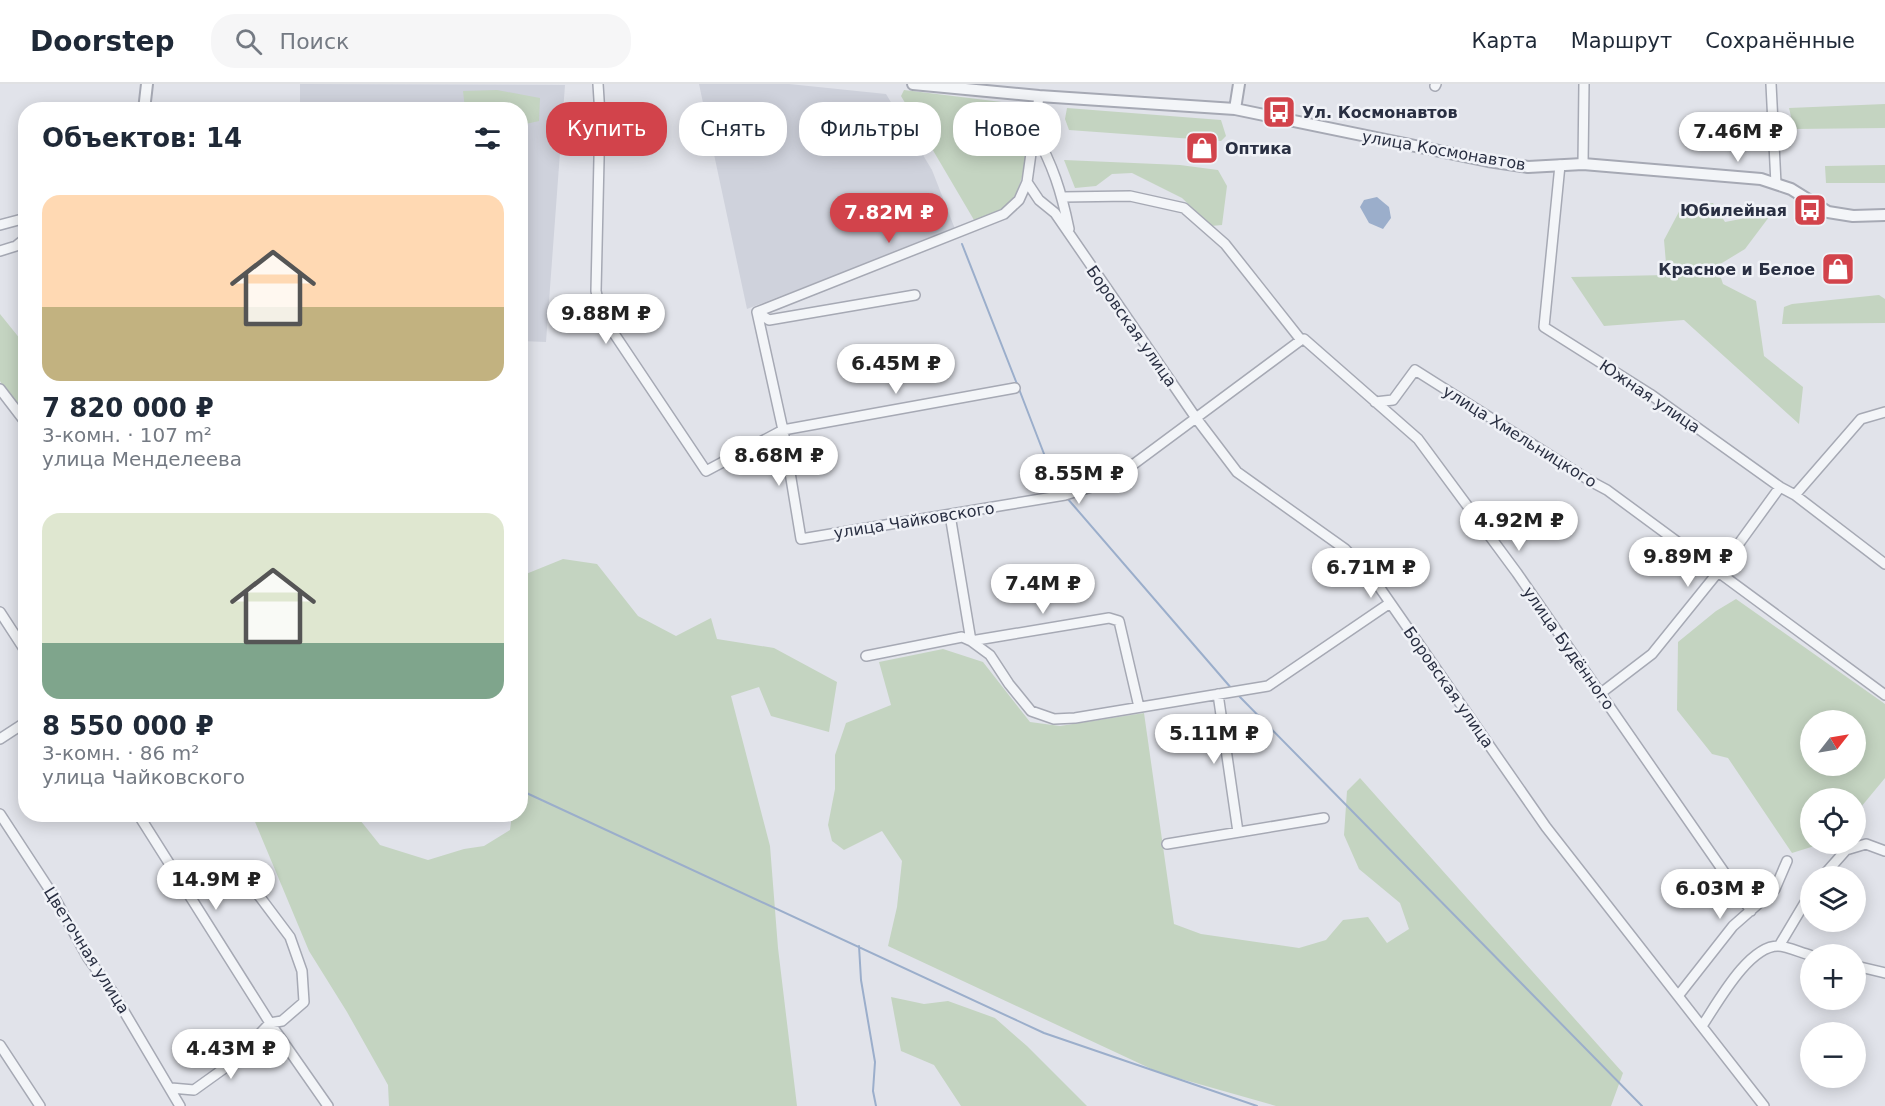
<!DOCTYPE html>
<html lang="ru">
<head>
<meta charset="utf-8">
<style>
	:root { --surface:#fff; --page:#f6f6f7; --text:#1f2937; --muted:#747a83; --line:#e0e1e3; --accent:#d2434b }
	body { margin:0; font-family:"DejaVu Sans",sans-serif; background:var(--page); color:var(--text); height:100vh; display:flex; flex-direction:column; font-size:22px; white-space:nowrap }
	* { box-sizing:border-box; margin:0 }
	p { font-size:20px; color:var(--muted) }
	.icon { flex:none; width:33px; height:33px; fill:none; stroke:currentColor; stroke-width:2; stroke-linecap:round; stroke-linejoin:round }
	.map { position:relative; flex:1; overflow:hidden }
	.sheet { position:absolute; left:18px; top:18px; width:510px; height:720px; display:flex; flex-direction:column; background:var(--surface); border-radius:24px; box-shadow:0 3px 15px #0003 }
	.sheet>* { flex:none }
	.hud { position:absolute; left:546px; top:18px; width:570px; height:54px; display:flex; gap:12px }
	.needle { width:39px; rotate:59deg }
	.fabs { position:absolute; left:1800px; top:626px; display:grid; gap:12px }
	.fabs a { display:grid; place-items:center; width:66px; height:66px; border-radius:50%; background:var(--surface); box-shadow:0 3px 15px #0003; font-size:30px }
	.price { position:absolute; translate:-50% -51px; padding:0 14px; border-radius:21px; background:#fff; color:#222; font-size:20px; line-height:39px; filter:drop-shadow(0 2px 3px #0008) }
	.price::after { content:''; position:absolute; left:50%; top:36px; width:18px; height:14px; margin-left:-9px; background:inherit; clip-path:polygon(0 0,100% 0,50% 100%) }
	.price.selected { background:var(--accent); color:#fff }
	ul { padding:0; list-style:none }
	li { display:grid; align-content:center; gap:12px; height:318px; padding:0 24px }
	li span { display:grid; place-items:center; height:186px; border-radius:18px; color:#555 }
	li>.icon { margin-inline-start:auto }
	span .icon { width:108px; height:108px; fill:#fffc; stroke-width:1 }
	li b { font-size:26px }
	h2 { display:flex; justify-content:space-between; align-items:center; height:72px; padding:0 24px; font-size:26px }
	.pill { padding:0 21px; border-radius:24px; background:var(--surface); box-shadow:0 3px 15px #0003; font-size:21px; line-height:54px }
	.pill.selected { background:var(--accent); color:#fff }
	header { display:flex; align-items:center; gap:36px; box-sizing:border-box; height:84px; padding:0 30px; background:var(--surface); border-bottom:2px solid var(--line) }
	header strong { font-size:28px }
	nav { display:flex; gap:33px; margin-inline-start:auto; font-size:21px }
	.search { width:420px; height:54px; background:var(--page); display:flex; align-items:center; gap:15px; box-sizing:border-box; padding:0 21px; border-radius:24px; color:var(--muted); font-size:22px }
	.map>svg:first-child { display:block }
	.built { fill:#cfd2dc }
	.green { fill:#c4d4c1; fill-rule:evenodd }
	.water { fill:#9baecb }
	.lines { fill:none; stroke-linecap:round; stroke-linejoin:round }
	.stream { stroke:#9baecb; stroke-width:2 }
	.minor-casing { stroke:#a6a9b4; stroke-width:12 }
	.tertiary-casing { stroke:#a6a9b4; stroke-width:14 }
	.minor { stroke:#f3f5f8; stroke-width:9 }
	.tertiary { stroke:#f3f5f8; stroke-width:10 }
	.labels { text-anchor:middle; stroke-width:5; stroke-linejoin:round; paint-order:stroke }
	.poi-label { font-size:16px; font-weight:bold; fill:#292f42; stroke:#f0f2f7; text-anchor:start }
	.street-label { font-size:16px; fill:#292f42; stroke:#f0f2f7 }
</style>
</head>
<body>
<header>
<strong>Doorstep</strong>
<div class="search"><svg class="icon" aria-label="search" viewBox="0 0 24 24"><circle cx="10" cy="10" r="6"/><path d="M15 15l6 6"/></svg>Поиск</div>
<nav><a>Карта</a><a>Маршрут</a><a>Сохранённые</a></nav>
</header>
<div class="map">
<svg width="1885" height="1022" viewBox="0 0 1885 1022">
	<rect width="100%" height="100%" fill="#e1e3ea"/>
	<path class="built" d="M300,0L565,1L546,258L521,257L520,26H300Z
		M699,0H789L886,10L932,86L955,145L747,225Z"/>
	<path class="green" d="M497,6L540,14L539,37L521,41L520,26L465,25L463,7Z
		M904,6L1019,20L1031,36C1027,62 1026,112 1001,126C993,130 983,132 974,136L901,12Z
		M1885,20V44L1794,45L1789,24Z
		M1067,24L1221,36L1226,52L1221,57L1069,46L1065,35Z
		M1064,76L1180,81L1218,86L1227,102L1222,141L1211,142L1182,114L1132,89L1112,90L1096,102L1075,104Z
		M1885,81V99H1826L1825,82Z
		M1713,119L1725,138L1772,129L1745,165L1717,182L1723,200L1756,217L1764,272L1803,303L1799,340L1684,236L1604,242L1571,193L1667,191L1664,156L1682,122Z
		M1879,211L1885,215V239L1782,240L1784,223L1792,220Z
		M0,230L25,261V345L0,297Z
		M563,475L597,480L638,532L676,552L711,534L717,555L774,564L837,598L829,648L771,632L759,603L731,612L770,762L778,864L797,1022H389L388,1001L347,928L309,867L253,733L255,731H356L380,761L428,776L464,765L484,762L510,746L512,731L520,730L521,492Z
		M1736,515L1885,620V694L1856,729V714H1810V759H1824L1792,769L1728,674L1712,670L1677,626L1678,558L1716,527ZM1810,636H1856V681H1810Z
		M943,565L983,578L1030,638L1060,642L1144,629L1174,840L1201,850L1299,864L1326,856L1343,836L1368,833L1387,859L1409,845L1400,819L1359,785L1344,751L1347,707L1360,694L1623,989L1611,1022H1276L1160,989L888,862L897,823L902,777L882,747L844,766L832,757L828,741L835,705V671L846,639L891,621L879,578Z
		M891,913L924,920L948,917L995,934L1027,962L1087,1022H961L934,981L901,967Z"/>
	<path class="water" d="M1377,113L1389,123L1391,134L1383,145L1369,139L1360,123L1364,116Z"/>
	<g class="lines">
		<path class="stream" d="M962,160L1017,300
			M1019,305L1056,401L1062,407
			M1067,414L1232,605
			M1238,611L1642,1022
			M520,706L1044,949L1257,1022
			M859,862L861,896L875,978L873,1007L876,1022"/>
		<defs>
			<path id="minor" d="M598,0L600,31L596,207L601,230L706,387L783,346L1015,304
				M1771,0L1776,100
				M1435,2L1436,0
				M1039,12L1027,98L1039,116L1055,129L1196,334L1237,388L1345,465L1373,494L1546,743L1764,1022
				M1034,47C1053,82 1061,106 1069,145
				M1583,80L1584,0
				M1560,81L1544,243L1650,310L1780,403L1795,411L1885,480
				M1063,113L1130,112L1184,124L1225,160L1301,256L1304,255L1418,355L1517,489L1751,827
				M0,141L26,134
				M0,167L16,162L26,154
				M757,228L783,346L801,455L1065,411L1111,397L1301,256
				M757,228L1004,130L1019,116L1027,98
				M757,228L769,236L915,211
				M0,305L26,339
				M1375,318L1393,316L1415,286L1592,398L1607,406L1885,611
				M1795,411L1861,335L1885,328
				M950,431L971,557L990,571L1009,600L1031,627L1054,635L1075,634L1268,602L1390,519
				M0,528L26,568
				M866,572L962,553L971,557L1109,534L1119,537L1139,623
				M1601,609L1652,570L1719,487L1780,403
				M1218,610L1238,748
				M0,655L26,638
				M0,730L53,811L88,874L112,907L180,1022
				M138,730L270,939L328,1022
				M1167,760L1324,734
				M1823,792L1846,766L1866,760L1885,767
				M1779,862L1810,810
				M1856,882L1885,889
				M1678,912L1733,842L1775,805L1787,777
				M1702,942C1717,920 1748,862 1778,862C1786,862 1802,869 1810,871
				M0,961L40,1022
				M171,1004L194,1006L233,978L270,939L282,937L304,918L302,887L290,853L254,805L235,795L192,798L179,792"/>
			<path id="tertiary" d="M913,0L1039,12L1235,25L1488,77L1528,83L1583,80L1761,95L1791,105L1828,128L1853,132L1885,131
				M1235,25L1239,0
				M144,26L147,0"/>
		</defs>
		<use href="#minor" class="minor-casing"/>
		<use href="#tertiary" class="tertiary-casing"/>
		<use href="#minor" class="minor"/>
		<use href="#tertiary" class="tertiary"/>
	</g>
	<defs>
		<symbol id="bus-square" viewBox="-11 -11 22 22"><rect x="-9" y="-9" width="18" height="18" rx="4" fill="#d2434b" stroke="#f0f2f7"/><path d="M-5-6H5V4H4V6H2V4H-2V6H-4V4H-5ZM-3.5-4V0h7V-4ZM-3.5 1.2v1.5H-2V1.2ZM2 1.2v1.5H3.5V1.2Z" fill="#fff"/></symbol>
		<symbol id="shop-square" viewBox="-11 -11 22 22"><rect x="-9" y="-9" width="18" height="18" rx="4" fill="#d2434b" stroke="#f0f2f7"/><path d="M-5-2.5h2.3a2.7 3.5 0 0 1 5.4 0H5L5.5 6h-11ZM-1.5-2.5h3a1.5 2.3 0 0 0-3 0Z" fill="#fff"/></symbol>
	</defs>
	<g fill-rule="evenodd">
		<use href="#bus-square" x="1260" y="9" width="38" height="38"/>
		<use href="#shop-square" x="1183" y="45" width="38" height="38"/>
		<use href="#bus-square" x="1791" y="107" width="38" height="38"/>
		<use href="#shop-square" x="1819" y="166" width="38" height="38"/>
	</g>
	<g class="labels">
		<g class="poi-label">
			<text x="1302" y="34">Ул. Космонавтов</text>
			<text x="1225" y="70">Оптика</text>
			<text x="1787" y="132" text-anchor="end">Юбилейная</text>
			<text x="1815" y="191" text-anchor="end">Красное и Белое</text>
		</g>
		<g class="street-label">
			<text transform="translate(1444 66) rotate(10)" y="6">улица Космонавтов</text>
			<text transform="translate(1132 242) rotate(55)" y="6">Боровская улица</text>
			<text transform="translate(1650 312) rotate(34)" y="6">Южная улица</text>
			<text transform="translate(1520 352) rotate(32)" y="6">улица Хмельницкого</text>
			<text transform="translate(914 436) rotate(-9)" y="6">улица Чайковского</text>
			<text transform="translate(1569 564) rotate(55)" y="6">улица Будённого</text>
			<text transform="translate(1449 603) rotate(55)" y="6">Боровская улица</text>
			<text transform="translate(87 866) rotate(58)" y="6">Цветочная улица</text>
		</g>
	</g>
</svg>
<div class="fabs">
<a><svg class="needle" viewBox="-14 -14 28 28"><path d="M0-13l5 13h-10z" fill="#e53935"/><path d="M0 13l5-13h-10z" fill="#747a83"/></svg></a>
<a><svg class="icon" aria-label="locate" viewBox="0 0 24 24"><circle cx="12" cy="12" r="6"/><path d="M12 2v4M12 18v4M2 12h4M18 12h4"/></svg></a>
<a><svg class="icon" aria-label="layers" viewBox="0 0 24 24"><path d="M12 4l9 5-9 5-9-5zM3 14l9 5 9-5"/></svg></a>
<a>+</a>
<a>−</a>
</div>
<b class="price" style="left:1738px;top:79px">7.46M ₽</b>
<b class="price selected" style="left:889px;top:160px">7.82M ₽</b>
<b class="price" style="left:606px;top:261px">9.88M ₽</b>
<b class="price" style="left:896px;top:311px">6.45M ₽</b>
<b class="price" style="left:779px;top:403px">8.68M ₽</b>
<b class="price" style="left:1079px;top:421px">8.55M ₽</b>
<b class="price" style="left:1519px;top:468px">4.92M ₽</b>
<b class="price" style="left:1688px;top:504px">9.89M ₽</b>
<b class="price" style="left:1371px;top:515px">6.71M ₽</b>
<b class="price" style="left:1043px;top:531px">7.4M ₽</b>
<b class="price" style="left:1214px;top:681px">5.11M ₽</b>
<b class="price" style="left:216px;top:827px">14.9M ₽</b>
<b class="price" style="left:1720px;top:836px">6.03M ₽</b>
<b class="price" style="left:231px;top:996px">4.43M ₽</b>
<div class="hud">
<a class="pill selected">Купить</a>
<a class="pill">Снять</a>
<a class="pill">Фильтры</a>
<a class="pill">Новое</a>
</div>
<section class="sheet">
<h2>Объектов: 14<svg class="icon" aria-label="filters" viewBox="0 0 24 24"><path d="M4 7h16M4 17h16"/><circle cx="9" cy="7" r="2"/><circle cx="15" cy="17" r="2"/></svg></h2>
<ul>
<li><span style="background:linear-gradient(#ffd9b3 60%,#c2b280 0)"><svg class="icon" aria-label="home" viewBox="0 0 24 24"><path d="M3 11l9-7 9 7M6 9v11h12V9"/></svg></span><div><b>7 820 000 ₽</b><p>3-комн. · 107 m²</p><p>улица Менделеева</p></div></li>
<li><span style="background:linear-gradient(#dfe7d0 70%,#7fa58c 0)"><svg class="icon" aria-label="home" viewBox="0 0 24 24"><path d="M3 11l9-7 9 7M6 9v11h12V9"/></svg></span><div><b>8 550 000 ₽</b><p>3-комн. · 86 m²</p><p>улица Чайковского</p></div></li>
</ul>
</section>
</div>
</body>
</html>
